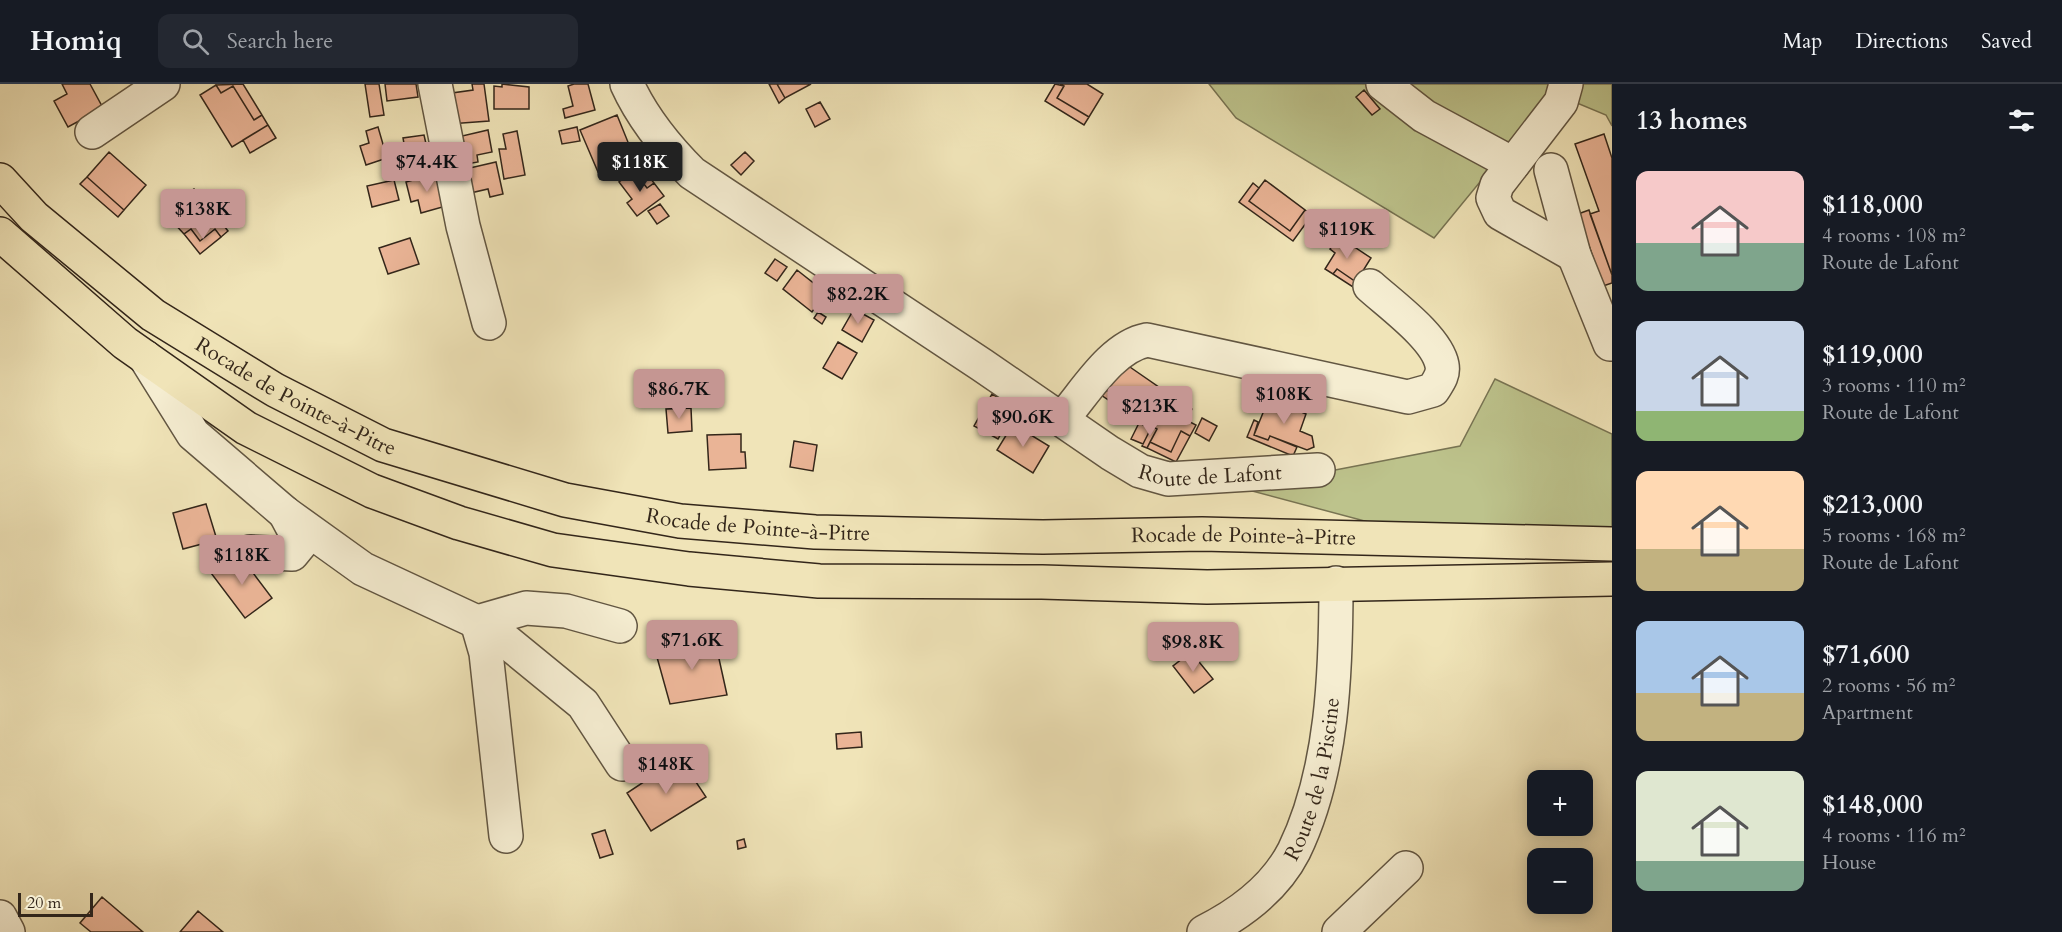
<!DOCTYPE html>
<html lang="en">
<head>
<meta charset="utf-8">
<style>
	:root { --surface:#171b24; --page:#242831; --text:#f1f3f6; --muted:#9ea1a6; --line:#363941; --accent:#c59692 }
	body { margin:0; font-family:Cardo,serif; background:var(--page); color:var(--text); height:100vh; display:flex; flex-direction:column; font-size:22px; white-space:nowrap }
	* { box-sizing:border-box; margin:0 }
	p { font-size:20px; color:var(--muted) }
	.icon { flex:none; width:33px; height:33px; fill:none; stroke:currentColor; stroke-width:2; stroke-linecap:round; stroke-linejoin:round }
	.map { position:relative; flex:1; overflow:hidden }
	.panel { display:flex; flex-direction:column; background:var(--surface); width:450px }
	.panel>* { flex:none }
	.controls { position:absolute; left:1527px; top:686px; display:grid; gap:12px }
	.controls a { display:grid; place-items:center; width:66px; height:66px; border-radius:12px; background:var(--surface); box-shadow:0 3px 15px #0003; font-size:30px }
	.scale { position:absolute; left:18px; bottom:15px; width:75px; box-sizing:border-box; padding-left:6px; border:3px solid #33261a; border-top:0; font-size:16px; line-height:21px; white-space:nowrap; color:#33261a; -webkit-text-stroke:4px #f5edd1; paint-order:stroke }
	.price { position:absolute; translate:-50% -51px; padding:0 14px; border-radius:6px; background:var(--accent); color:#111; font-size:20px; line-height:39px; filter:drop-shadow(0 2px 3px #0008) }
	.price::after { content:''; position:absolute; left:50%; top:36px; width:18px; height:14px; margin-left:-9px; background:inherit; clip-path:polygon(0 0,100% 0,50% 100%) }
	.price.current { background:#222; color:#fff }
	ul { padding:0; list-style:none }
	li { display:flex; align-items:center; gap:18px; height:150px; padding:0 24px }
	li span { display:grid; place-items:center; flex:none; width:168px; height:120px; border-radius:12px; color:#555 }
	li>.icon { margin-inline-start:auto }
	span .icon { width:72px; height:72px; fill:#fffc; stroke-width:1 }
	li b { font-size:26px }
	h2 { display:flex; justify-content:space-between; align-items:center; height:72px; padding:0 24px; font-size:26px }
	header { display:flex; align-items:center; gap:36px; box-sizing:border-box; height:84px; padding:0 30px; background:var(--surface); border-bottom:2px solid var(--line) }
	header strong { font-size:28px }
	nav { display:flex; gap:33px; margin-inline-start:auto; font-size:21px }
	.search { width:420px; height:54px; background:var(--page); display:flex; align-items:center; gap:15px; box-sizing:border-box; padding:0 21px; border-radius:12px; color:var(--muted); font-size:22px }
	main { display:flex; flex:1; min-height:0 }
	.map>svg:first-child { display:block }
	.green { fill:#bdc38c; stroke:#787453; stroke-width:1.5 }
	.building { fill:#eab496; stroke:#33261a; stroke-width:1.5 }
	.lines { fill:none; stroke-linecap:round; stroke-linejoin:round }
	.minor-casing { stroke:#625642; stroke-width:36 }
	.highway-casing { stroke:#33261a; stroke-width:36 }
	.minor { stroke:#f5edd1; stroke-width:33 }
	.highway { stroke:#f0e4b8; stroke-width:33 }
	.labels { text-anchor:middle; stroke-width:4.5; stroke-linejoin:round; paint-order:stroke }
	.street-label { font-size:21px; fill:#33261a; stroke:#f5edd1 }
</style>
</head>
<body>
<header>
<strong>Homiq</strong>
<div class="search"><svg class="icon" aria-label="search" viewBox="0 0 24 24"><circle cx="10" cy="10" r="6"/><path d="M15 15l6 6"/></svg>Search here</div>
<nav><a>Map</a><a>Directions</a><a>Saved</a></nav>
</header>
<main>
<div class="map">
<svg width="1612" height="848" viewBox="0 0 1612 848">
	<rect width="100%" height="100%" fill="#f0e4b8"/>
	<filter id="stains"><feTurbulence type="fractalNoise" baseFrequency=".00333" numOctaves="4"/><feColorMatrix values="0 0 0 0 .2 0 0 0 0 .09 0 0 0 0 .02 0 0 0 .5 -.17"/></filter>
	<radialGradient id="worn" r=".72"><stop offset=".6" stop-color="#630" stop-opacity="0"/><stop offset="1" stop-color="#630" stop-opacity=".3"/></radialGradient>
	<path class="green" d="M1209,0H1612V42L1606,31L1553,9L1434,154L1236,34Z
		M1495,295L1612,350V445L1417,451L1241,404L1460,362Z"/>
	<path class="building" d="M62,0H90L103,24L68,43L54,17L67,10Z
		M243,0L262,31L254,36L233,2L221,9L216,1Z
		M365,0H379L384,31L370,33Z
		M385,0H416L418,13L387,17Z
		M472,0H484L489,37L449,40L445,10L473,6Z
		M502,0L529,3V25H494V2L502,3Z
		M574,0H588L595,26L565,34L563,25L573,22L568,2Z
		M769,0H777L785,14L779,19Z
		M777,0H811L785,14Z
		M1055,0L1064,2L1057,14L1089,33L1084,41L1045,17Z
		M1060,0H1087L1103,10L1089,33L1057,14L1064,2Z
		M216,1L221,9L233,2L254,36L262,31L268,41L232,63L200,11Z
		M1364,6L1380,25L1372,31L1356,13Z
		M820,18L830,35L815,43L806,25Z
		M617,31L634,73L598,88L580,46Z
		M268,41L276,54L250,69L243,56Z
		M378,43L387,74L366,81L360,62L369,59L366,47Z
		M577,43L580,57L562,60L559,47Z
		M488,46L492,68L477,71L478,78L467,80L462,52Z
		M517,47L525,91L504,95L499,65H506L503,50Z
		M1604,50L1612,74V191L1590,130L1599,127L1575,60Z
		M424,51L429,73L407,77L403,54Z
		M109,68L146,101L124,126L87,93Z
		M745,68L754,77L741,91L731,81Z
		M496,78L503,110L490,113L488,105L466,110L461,86Z
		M641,82L654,99L647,104L634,87Z
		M634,87L647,104L654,99L664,112L637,132L627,119L632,115L619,98Z
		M438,89L446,122L421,129L418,116L411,118L406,98Z
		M87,93L124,126L118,133L80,100Z
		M394,96L399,116L372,123L367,102Z
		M1265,96L1305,126L1290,147L1249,117Z
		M1253,99L1259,104L1249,117L1290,147L1305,126L1312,131L1293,157L1239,118Z
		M194,105L202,114L182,130L173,119Z
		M202,114L228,147L221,153L215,145L200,157L191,145L184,150L173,138Z
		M660,120L669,132L657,140L648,127Z
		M1589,126L1612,191V199L1603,202L1578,130Z
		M191,145L200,157L215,145L221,153L200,170L184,150Z
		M1338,152L1371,174L1356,198L1337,185L1333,190L1325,185L1335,169L1330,165Z
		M410,154L419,180L388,190L379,164Z
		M775,175L787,183L777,197L765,189Z
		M1337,185L1356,198L1353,203L1333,190Z
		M797,186L826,209L812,228L783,205Z
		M854,225L874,236L862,258L842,246Z
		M818,228L826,233L822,240L814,234Z
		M838,258L857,269L842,295L823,284Z
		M1127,281L1163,306L1139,337L1125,327L1129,321L1105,305Z
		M1105,305L1129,321L1125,327L1101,311Z
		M992,310L1007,318L989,350L974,342Z
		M1166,312L1192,325L1186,336L1196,341L1190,352L1181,347L1171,368L1150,358L1157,345L1152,342Z
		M1269,314L1306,330L1300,347L1312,352L1314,363L1307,366L1270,352L1268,356L1254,351Z
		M1007,318L1016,323L998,355L989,350Z
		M691,324L692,347L668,349L666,325Z
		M1202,334L1217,342L1209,357L1195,349Z
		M1254,336L1258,338L1254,351L1268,356L1270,352L1297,363L1293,372L1247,353Z
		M1139,339L1151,344L1143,360L1131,355Z
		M1013,340L1049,362L1033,389L997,366Z
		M1152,342L1157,345L1147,364L1142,362Z
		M1181,347L1190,352L1176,378L1147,364L1150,358L1171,368Z
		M741,350V368H745L746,384L709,386L707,351Z
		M794,357L817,361L813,387L790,383Z
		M206,420L217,456L183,465L173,429Z
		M238,469L272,514L245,534L211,489Z
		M714,552L727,611L670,620L655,566Z
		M1191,568L1213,595L1194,609L1173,582Z
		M861,648L862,663L837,665L836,650Z
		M680,674L706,713L651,747L627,709Z
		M605,746L613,770L600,774L592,750Z
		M744,755L746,763L738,765L737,757Z
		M102,813L143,848H91L80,839Z
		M198,827L223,848H180Z"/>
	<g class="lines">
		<defs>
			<g id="minor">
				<path d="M435,0L463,142L489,239"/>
				<path id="s1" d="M627,0C642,33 666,63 692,89L982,281L1110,369L1140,387L1168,395L1318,386"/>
				<path d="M1383,0L1424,32L1513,80"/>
				<path d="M1566,0L1561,18L1497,101L1493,114L1500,129L1574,171"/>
				<path d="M92,48L163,0"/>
				<path d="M1551,86L1574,171L1610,260"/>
				<path d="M145,273L193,350L285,429L363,485L477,538L506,557L583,620L622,680"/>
				<path d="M1062,335C1085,309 1111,263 1147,256L1408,313L1433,306C1438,298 1444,291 1442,281C1437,254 1391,221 1370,202"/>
				<path d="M250,468L292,470L301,459L285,429"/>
				<path d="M477,538L486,569L506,752"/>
				<path d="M477,538L526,524L566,527L620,542"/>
				<path d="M0,833L8,848"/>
				<path id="s2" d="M1204,848C1240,830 1275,804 1294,767C1333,687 1336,587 1336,499"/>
				<path d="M1339,848L1406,784"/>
			</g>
			<g id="highway">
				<path id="s3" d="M0,96L34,133L153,231L275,306L383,361L565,416L680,437L815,448L1043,453L1202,450L1612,460"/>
				<path d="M0,150L125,259L246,344L372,407L459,439L553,466L689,485L819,497L1042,498L1207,503L1612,495"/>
			</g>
		</defs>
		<use href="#minor" class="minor-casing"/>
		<use href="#highway" class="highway-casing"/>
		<use href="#minor" class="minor"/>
		<use href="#highway" class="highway"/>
	</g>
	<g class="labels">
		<g class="street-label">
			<text dy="7" stroke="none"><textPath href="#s3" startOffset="369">Rocade de Pointe-à-Pitre</textPath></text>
			<text dy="7" stroke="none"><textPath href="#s1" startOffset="720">Route de Lafont</textPath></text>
			<text dy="7" stroke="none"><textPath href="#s3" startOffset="854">Rocade de Pointe-à-Pitre</textPath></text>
			<text dy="7" stroke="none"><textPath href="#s3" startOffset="1340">Rocade de Pointe-à-Pitre</textPath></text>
			<text dy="7" stroke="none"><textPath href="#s2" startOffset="198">Route de la Piscine</textPath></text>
		</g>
	</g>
	<rect width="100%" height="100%" filter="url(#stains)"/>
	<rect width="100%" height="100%" fill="url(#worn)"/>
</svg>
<div class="controls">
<a>+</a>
<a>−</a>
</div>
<div class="scale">20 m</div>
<b class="price" style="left:427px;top:109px">$74.4K</b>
<b class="price current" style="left:640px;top:109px">$118K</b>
<b class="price" style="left:203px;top:156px">$138K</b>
<b class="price" style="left:1347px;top:176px">$119K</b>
<b class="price" style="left:858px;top:241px">$82.2K</b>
<b class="price" style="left:679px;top:336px">$86.7K</b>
<b class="price" style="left:1284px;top:341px">$108K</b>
<b class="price" style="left:1150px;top:353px">$213K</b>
<b class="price" style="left:1023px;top:364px">$90.6K</b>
<b class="price" style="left:242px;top:502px">$118K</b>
<b class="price" style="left:692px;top:587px">$71.6K</b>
<b class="price" style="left:1193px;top:589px">$98.8K</b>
<b class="price" style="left:666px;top:711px">$148K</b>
</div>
<section class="panel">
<h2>13 homes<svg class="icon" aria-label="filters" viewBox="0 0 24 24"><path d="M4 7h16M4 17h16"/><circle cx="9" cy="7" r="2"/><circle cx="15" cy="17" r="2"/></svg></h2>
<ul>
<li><span style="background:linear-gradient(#f6c9c9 60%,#7fa58c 0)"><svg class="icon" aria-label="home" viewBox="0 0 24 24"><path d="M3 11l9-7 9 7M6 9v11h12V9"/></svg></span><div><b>$118,000</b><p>4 rooms · 108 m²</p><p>Route de Lafont</p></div></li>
<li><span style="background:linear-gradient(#c9d6e8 75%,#8fb573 0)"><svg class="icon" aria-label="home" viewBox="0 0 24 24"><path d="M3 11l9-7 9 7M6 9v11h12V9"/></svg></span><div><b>$119,000</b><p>3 rooms · 110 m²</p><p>Route de Lafont</p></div></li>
<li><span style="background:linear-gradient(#ffd9b3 65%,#c2b280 0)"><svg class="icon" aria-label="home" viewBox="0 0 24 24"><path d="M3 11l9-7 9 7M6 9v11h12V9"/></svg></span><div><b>$213,000</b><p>5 rooms · 168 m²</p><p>Route de Lafont</p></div></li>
<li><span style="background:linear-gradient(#a9c7e8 60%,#c2b280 0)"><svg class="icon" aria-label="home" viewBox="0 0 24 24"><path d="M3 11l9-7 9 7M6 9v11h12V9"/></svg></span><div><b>$71,600</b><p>2 rooms · 56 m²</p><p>Apartment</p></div></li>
<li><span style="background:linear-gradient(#dfe7d0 75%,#7fa58c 0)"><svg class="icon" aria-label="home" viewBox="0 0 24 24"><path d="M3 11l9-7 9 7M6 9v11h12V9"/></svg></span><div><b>$148,000</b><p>4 rooms · 116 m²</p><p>House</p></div></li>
</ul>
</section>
</main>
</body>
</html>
